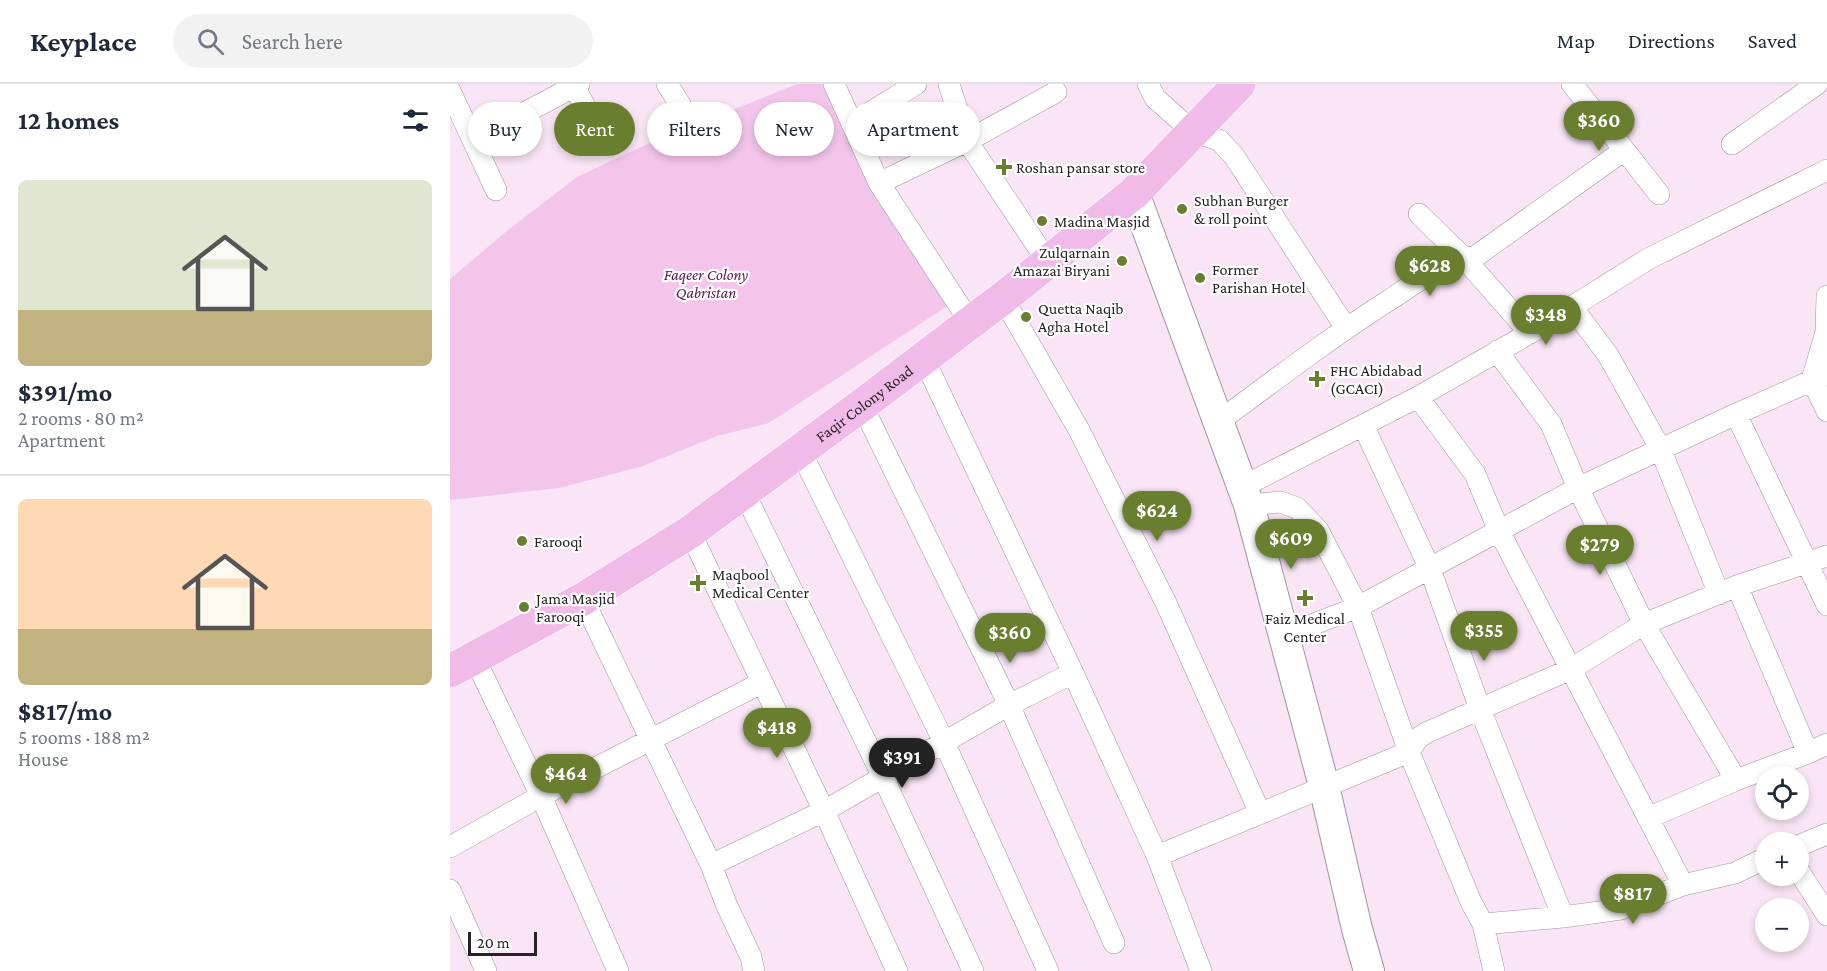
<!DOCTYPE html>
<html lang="en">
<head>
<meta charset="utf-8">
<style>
	:root { --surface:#fff; --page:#f2f2f3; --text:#1f2937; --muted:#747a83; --line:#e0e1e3; --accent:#6a7e2f }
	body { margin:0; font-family:"Crimson Pro",serif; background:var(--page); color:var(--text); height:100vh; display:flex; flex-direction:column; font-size:22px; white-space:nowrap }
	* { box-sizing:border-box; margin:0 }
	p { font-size:20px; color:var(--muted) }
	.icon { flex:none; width:33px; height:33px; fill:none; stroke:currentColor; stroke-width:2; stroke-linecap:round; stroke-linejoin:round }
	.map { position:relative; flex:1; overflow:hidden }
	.drawer { display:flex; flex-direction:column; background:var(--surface); width:450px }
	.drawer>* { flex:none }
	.banner { position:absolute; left:18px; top:18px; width:570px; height:54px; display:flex; gap:12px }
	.tools { position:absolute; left:1305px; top:682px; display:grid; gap:12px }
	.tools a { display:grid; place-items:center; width:54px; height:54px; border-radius:50%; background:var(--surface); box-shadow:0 3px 9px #0003; font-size:30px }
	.scale { position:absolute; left:18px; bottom:15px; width:69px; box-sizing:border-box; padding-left:6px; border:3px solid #292227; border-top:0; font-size:16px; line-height:21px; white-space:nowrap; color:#292227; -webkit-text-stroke:4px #fff; paint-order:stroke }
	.price { position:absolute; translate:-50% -51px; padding:0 14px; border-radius:21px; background:var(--accent); color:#fff; font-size:20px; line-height:39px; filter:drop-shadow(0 2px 3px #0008) }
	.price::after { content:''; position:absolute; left:50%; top:36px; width:18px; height:14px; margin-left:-9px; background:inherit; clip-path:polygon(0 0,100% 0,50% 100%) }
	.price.selected { background:#222; color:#fff }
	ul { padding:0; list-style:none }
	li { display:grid; align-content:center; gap:12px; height:318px; padding:0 18px }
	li+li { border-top:2px solid var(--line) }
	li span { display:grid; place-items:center; height:186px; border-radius:9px; color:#555 }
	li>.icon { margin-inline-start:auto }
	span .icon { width:108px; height:108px; fill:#fffc; stroke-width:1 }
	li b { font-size:26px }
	h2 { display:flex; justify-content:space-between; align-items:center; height:72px; padding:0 18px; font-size:26px }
	.pill { padding:0 21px; border-radius:27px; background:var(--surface); box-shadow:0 3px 9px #0003; font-size:21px; line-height:54px }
	.pill.selected { background:var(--accent); color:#fff }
	header { display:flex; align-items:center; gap:36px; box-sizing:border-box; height:84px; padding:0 30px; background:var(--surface); border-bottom:2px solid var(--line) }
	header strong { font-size:28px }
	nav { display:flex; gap:33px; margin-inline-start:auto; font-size:21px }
	.search { width:420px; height:54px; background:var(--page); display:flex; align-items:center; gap:15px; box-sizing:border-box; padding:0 21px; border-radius:33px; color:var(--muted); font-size:22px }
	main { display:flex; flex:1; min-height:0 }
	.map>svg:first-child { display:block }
	.green { fill:#f3c5eb }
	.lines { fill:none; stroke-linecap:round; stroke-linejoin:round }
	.street-casing { stroke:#a492a1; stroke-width:22 }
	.secondary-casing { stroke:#a492a1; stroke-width:32 }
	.primary-casing { stroke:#fff; stroke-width:34 }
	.street { stroke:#fff; stroke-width:21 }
	.secondary { stroke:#fff; stroke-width:30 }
	.primary { stroke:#f1bbe9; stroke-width:33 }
	.poi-dot { fill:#6a7e2f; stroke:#fff; stroke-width:2 }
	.labels { text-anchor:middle; stroke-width:4.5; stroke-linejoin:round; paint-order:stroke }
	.poi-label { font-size:16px; fill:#292227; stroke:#fff; text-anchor:start }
	.park-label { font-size:16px; font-style:italic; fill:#581b52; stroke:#fff }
	.street-label { font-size:16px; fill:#292227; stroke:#fff }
</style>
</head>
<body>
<header>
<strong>Keyplace</strong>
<div class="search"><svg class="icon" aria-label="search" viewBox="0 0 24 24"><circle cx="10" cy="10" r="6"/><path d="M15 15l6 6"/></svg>Search here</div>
<nav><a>Map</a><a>Directions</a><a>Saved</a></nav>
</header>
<main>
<section class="drawer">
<h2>12 homes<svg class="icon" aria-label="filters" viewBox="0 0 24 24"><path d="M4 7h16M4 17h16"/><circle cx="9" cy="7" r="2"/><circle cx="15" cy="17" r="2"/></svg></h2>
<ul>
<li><span style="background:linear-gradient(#dfe7d0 70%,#c2b280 0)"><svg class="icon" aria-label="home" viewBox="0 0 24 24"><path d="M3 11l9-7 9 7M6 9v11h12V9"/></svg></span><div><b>$391/mo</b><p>2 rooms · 80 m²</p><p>Apartment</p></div></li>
<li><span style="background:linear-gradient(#ffd9b3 70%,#c2b280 0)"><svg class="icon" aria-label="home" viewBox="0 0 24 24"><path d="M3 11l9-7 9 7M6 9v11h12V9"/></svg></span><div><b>$817/mo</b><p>5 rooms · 188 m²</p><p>House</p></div></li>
</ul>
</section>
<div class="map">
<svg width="1377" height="887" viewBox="0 0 1377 887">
	<rect width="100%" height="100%" fill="#f9e5f5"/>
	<path class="green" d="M347,0H374L397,49L499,221L319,339L267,352L190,383L109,404L0,416V195L58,146L127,93L193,62Z"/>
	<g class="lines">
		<defs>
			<path id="street" d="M123,0L149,49
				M217,0L231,22
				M384,0L429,99L520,238
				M499,0L517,57L598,178
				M698,0L705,14L743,48L769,56L784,72L896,244
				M1122,0L1209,110
				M0,7L46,106
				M402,40L466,0
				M23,56L129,0
				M1282,60L1367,0
				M429,99L517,57L606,8
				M969,130L1014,174L1080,249
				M1377,212L1376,248L1362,296L1377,327
				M553,214L629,346L716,519L810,729
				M1122,223L1158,271L1210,364L1269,510
				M1047,267L1101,340L1128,404L1194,540L1286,696
				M473,273L623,589L707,772L751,887
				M968,313L1025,390L1049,447L1233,801
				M412,321L559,621L664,859
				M1286,330L1377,521
				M768,338C825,296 881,253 941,215C967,198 994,177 1026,172L1173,67
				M913,341L980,485L1030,625L1113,833
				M350,366L494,658L598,887
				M792,403L968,313L1080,249L1198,175L1377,86
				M294,408L433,693L523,887
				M799,421L830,418L847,424L868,446L908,523L959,668L1021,818L1033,840L1044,887
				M240,448L374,727L447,887
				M1287,502L1358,669
				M133,515L261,781L277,822L301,873L304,887
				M833,552L908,523L1128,404L1286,330L1377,290
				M24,573L91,712L168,887
				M1198,734L1286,696L1358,669L1377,660
				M1348,762L1377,750
				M0,763L91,712L311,599
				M707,772L959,668L968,654L978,648L1121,585L1194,540L1287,502L1377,472
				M261,781L374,727L559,621L623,589
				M1348,786L1377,831
				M0,806L36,887
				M1033,840L1113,833L1171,825L1233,801L1285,789L1316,774"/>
			<path id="secondary" d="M684,109L799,421L874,702L907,845L919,887"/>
			<g id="primary">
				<path id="s1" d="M0,587L133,515L240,448L412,321L553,214L684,109L789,0"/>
			</g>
		</defs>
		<use href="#street" class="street-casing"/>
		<use href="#secondary" class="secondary-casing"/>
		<use href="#primary" class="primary-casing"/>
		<use href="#street" class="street"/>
		<use href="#secondary" class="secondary"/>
		<use href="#primary" class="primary"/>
	</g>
	<g class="poi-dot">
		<path d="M551 74h6v6h6v6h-6v6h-6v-6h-6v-6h6z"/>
		<circle cx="732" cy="125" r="6"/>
		<circle cx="592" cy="137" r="6"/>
		<circle cx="672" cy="177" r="6"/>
		<circle cx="750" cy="194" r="6"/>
		<circle cx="576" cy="233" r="6"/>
		<path d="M864 286h6v6h6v6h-6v6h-6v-6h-6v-6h6z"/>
		<circle cx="72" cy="457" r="6"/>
		<path d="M245 490h6v6h6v6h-6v6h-6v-6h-6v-6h6z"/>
		<path d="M852 505h6v6h6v6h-6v6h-6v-6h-6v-6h6z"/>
		<circle cx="74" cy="523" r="6"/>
	</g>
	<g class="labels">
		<g class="poi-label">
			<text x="566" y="89">Roshan pansar store</text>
			<text x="744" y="122">Subhan Burger<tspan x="744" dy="18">&amp; roll point</tspan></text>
			<text x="604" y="143">Madina Masjid</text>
			<text x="660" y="174" text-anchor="end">Zulqarnain<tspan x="660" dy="18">Amazai Biryani</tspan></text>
			<text x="762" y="191">Former<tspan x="762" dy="18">Parishan Hotel</tspan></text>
			<text x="588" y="230">Quetta Naqib<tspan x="588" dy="18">Agha Hotel</tspan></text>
			<text x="880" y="292">FHC Abidabad<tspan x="880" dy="18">(GCACI)</tspan></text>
			<text x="84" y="463">Farooqi</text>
			<text x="262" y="496">Maqbool<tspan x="262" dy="18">Medical Center</tspan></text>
			<text x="86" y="520">Jama Masjid<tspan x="86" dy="18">Farooqi</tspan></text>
			<text x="855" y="540" text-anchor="middle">Faiz Medical<tspan x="855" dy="18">Center</tspan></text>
		</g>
		<g class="park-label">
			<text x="256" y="196">Faqeer Colony<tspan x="256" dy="18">Qabristan</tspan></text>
		</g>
		<g class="street-label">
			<text dy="6" stroke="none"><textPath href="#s1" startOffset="494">Faqir Colony Road</textPath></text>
		</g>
	</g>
</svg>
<div class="tools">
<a><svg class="icon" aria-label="locate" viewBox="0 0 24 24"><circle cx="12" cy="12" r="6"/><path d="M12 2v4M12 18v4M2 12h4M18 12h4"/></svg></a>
<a>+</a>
<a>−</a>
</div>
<div class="scale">20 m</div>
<b class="price" style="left:1149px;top:68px">$360</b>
<b class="price" style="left:980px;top:213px">$628</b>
<b class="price" style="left:1096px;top:262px">$348</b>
<b class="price" style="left:707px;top:458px">$624</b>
<b class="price" style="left:841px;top:486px">$609</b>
<b class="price" style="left:1150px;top:492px">$279</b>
<b class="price" style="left:1034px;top:578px">$355</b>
<b class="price" style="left:560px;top:580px">$360</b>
<b class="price" style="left:327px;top:675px">$418</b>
<b class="price selected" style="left:452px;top:705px">$391</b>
<b class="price" style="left:116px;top:721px">$464</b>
<b class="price" style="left:1183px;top:841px">$817</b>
<div class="banner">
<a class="pill">Buy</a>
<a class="pill selected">Rent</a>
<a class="pill">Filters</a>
<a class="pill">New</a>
<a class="pill">Apartment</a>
</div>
</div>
</main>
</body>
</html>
